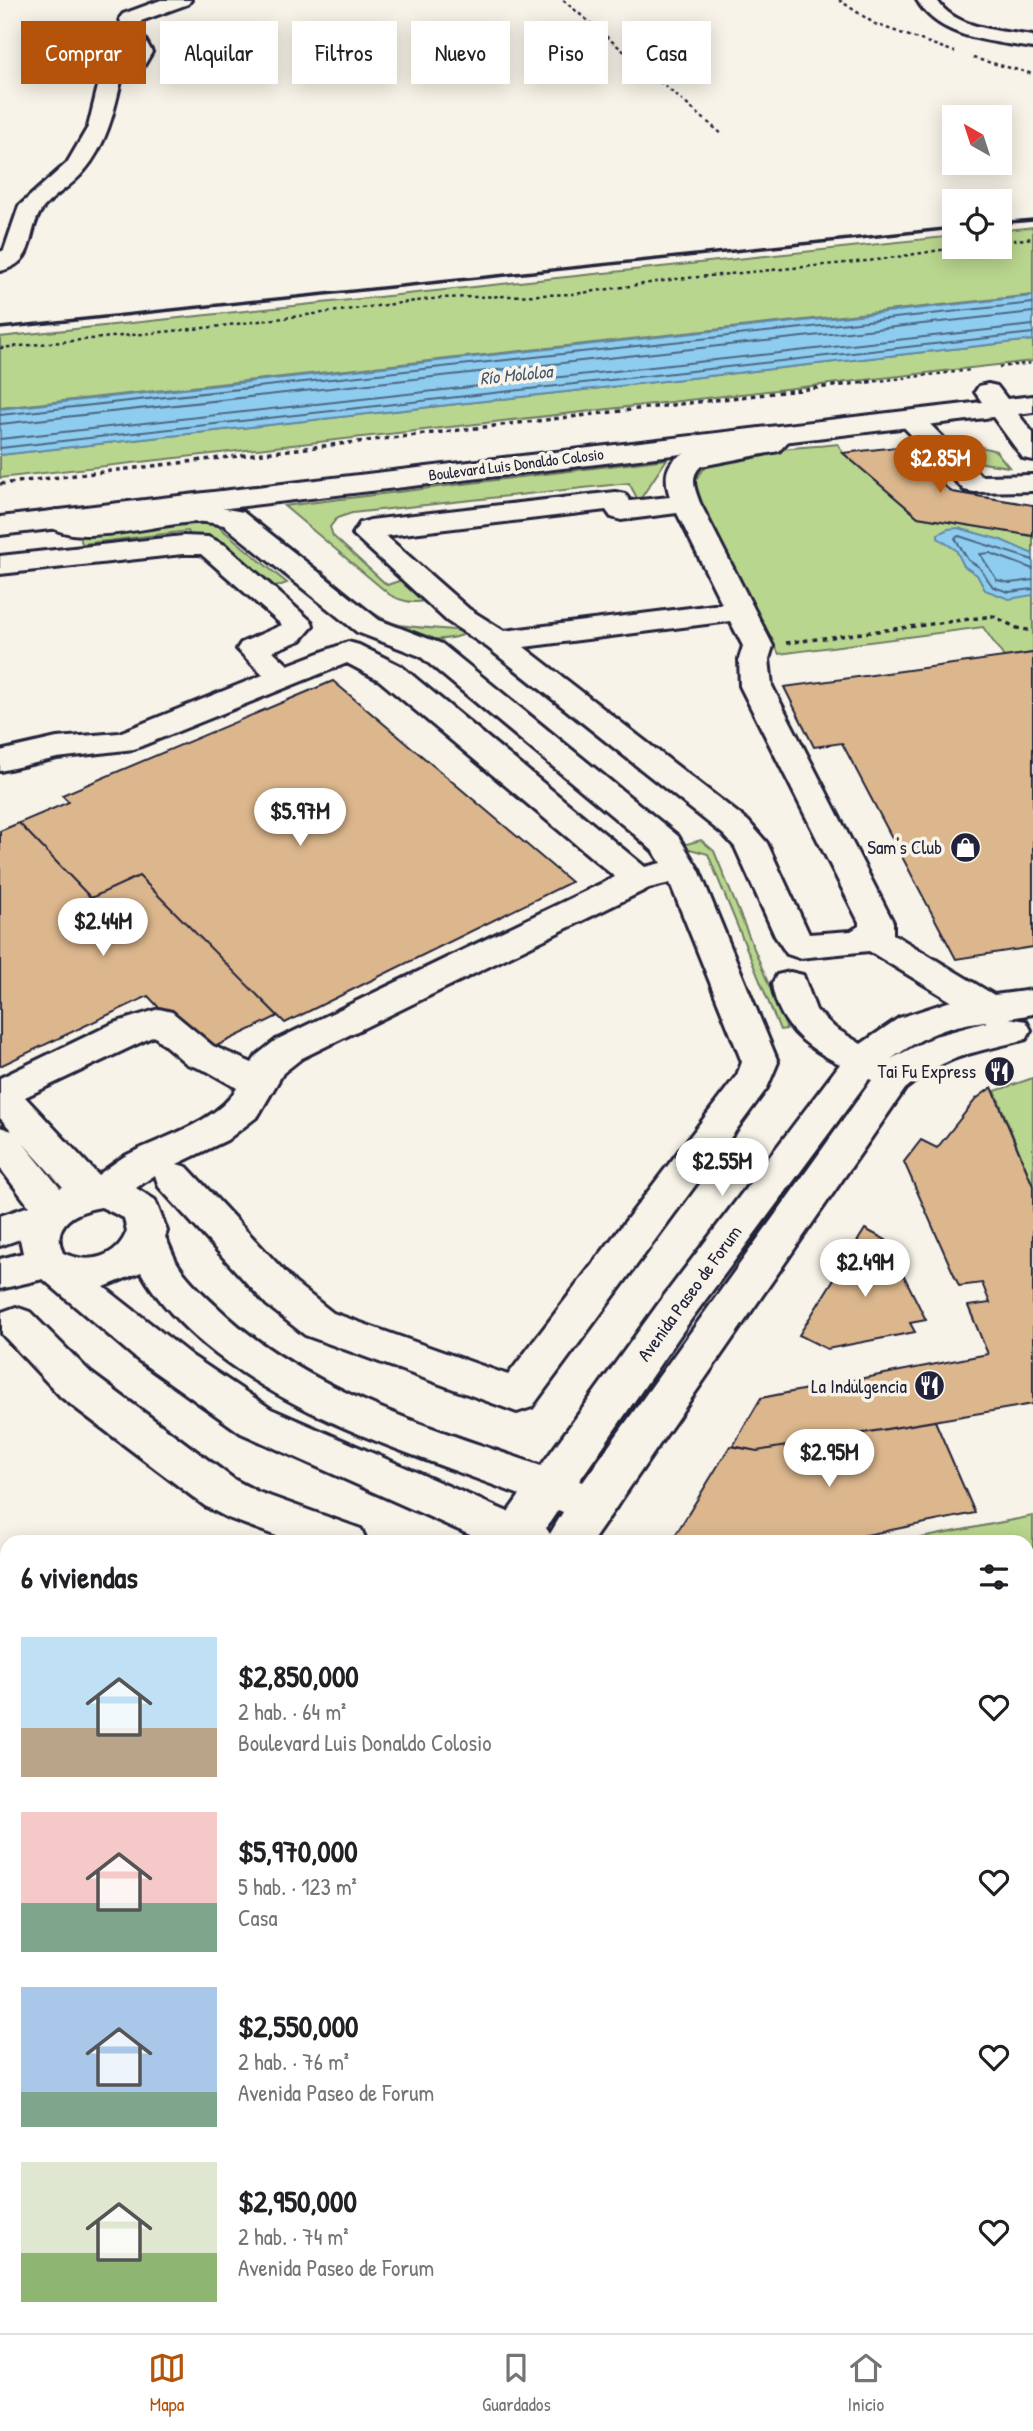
<!DOCTYPE html>
<html lang="es">
<head>
<meta charset="utf-8">
<style>
	:root { --surface:#fff; --page:#f2f2f2; --text:#202124; --muted:#757577; --line:#e0e0e0; --accent:#b45309 }
	body { margin:0; font-family:"Patrick Hand",sans-serif; background:var(--page); color:var(--text); height:100vh; display:flex; flex-direction:column; font-size:26px; white-space:nowrap }
	* { box-sizing:border-box; margin:0 }
	p { font-size:23px; color:var(--muted) }
	.icon { flex:none; width:38px; height:38px; fill:none; stroke:currentColor; stroke-width:2; stroke-linecap:round; stroke-linejoin:round }
	.map { position:relative; flex:1; overflow:hidden }
	.details { position:absolute; left:0px; top:1535px; width:1034px; height:800px; display:flex; flex-direction:column; background:var(--surface); border-radius:21px 21px 0 0; box-shadow:0 4px 18px #0003 }
	.details>* { flex:none }
	.banner { position:absolute; left:21px; top:21px; width:992px; height:63px; display:flex; gap:14px }
	.needle { width:46px; rotate:321deg }
	.fabs { position:absolute; left:942px; top:105px; display:grid; gap:14px }
	.fabs a { display:grid; place-items:center; width:70px; height:70px; border-radius:0px; background:var(--surface); box-shadow:0 4px 18px #0003; font-size:35px }
	.price { position:absolute; translate:-50% -60px; padding:0 16px; border-radius:24px; background:#fff; color:#222; font-size:23px; line-height:46px; filter:drop-shadow(0 2px 4px #0008) }
	.price::after { content:''; position:absolute; left:50%; top:42px; width:21px; height:16px; margin-left:-10px; background:inherit; clip-path:polygon(0 0,100% 0,50% 100%) }
	.price.active { background:var(--accent); color:#fff }
	ul { padding:0; list-style:none }
	li { display:flex; align-items:center; gap:21px; height:175px; padding:0 21px }
	li span { display:grid; place-items:center; flex:none; width:196px; height:140px; border-radius:0px; color:#555 }
	li>.icon { margin-inline-start:auto }
	span .icon { width:84px; height:84px; fill:#fffc; stroke-width:1 }
	li b { font-size:30px }
	h2 { display:flex; justify-content:space-between; align-items:center; height:84px; padding:0 21px; font-size:30px }
	.chip { padding:0 24px; border-radius:0px; background:var(--surface); box-shadow:0 4px 18px #0003; font-size:24px; line-height:63px }
	.chip.active { background:var(--accent); color:#fff }
	.tabs { display:flex; justify-content:space-around; align-items:center; height:98px; border-top:2px solid var(--line); background:var(--surface); font-size:19px; color:var(--muted) }
	.tabs a { display:grid; justify-items:center; gap:4px }
	.tabs .active { color:var(--accent) }
	.map>svg:first-child { display:block }
	.green { fill:#b9d68e; stroke:#6e7c64; stroke-width:2 }
	.water { fill:#8ecdef; stroke:#6389a7; stroke-width:2 }
	.lines { fill:none; stroke-linecap:round; stroke-linejoin:round }
	.shore { stroke:#4d6683; stroke-width:2 }
	.building { fill:#dcb78d; stroke:#22223b; stroke-width:2 }
	.minor-casing { stroke:#22223b; stroke-width:6 }
	.major-casing { stroke:#22223b; stroke-width:6 }
	.path-far1 { stroke:#22223b; stroke-width:2.5; stroke-dasharray:3.5 3.5; stroke-linecap:butt }
	.path { stroke:#22223b; stroke-width:3.5; stroke-dasharray:4.5 4.5; stroke-linecap:butt }
	.minor { fill:#f7f3e8; fill-rule:evenodd }
	.major { fill:#f7f3e8; fill-rule:evenodd }
	.rail { stroke:#22223b; stroke-width:3.5 }
	.labels { text-anchor:middle; stroke-width:7; stroke-linejoin:round; paint-order:stroke }
	.far-street-label { font-size:16px; fill:#22223b; stroke:#f7f3e8 }
	.far-water-label { font-size:18px; font-style:italic; fill:#425571; stroke:#f7f3e8 }
	.poi-label { font-size:19px; fill:#22223b; stroke:#f7f3e8; text-anchor:end }
	.street-label { font-size:19px; fill:#22223b; stroke:#f7f3e8 }
</style>
</head>
<body>
<div class="map">
<svg width="1033" height="2333" viewBox="0 0 1033 2333">
	<rect width="100%" height="100%" fill="#f7f3e8"/>
	<filter id="ink" filterUnits="userSpaceOnUse"><feTurbulence type="fractalNoise" baseFrequency=".0143" numOctaves="2"/><feDisplacementMap in="SourceGraphic" scale="14" xChannelSelector="R" yChannelSelector="G"/><feConvolveMatrix kernelMatrix="1 2 1 2 8 2 1 2 1" color-interpolation-filters="sRGB"/></filter>
	<g filter="url(#ink)">
		<path class="green" d="M1033,227V295L0,408V337L954,236V247H999V231Z
			M1033,340V361L0,478V455Z
			M838,444L843,453L918,517L1033,536V653L1004,657L983,627L779,654L695,494C695,485 694,480 700,473C719,449 807,448 838,444Z
			M970,444L996,451L1009,467L983,463L960,445Z
			M667,459L641,498H637L629,483L352,513L337,518L330,527L333,536L387,585L402,580L425,600C414,605 399,600 390,595L284,506Z
			M190,520L218,526L287,583L271,589L192,540L188,531L82,544L79,533Z
			M322,571C343,588 367,614 393,623C410,630 460,627 468,633C447,642 414,642 392,631C372,620 338,588 318,573Z
			M701,840L714,851L787,1029L780,1030L708,854L679,846Z
			M1033,1078V1186L995,1091Z
			M1033,1516V2333H0V2187L7,2186V2328H1027V1542H901Z"/>
		<path class="water" d="M1033,296V340L0,455V409Z
			M958,528L1001,540L1033,554V595L1009,599L985,590L977,575L964,566L956,550L938,538V534L948,529Z"/>
		<g class="lines">
			<path class="shore" d="M0,415L1033,303
				M0,424L1033,312
				M0,439L1033,325
				M0,448L1033,333
				M1033,560L959,536L955,538L968,560L979,567L993,587L1009,592L1033,589
				M1033,569L990,553L980,554L997,580L1010,583L1033,580"/>
		</g>
		<path class="building" d="M897,447L952,492L1033,505V536L918,517L843,453Z
			M1033,653V947L956,959L842,743L814,747L784,687Z
			M333,681L571,882L285,1023L139,876L91,898L19,823L69,802L62,795Z
			M19,823L91,898L139,876L278,1016L202,1053L148,996L0,1066V831Z
			M992,1087L1033,1186V1404L757,1451L733,1446L761,1398L988,1354L968,1306L990,1303L982,1283L959,1286L904,1162L921,1140L937,1148L976,1099Z
			M865,1229L886,1240L926,1320L910,1323L915,1332L827,1349L799,1335Z
			M935,1421L975,1513L832,1542H671L730,1446L757,1451Z"/>
		<g class="lines">
			<defs>
				<path id="minor" d="M161,0H191L188,4L141,21L143,36L152,52L142,69L121,81C114,112 106,146 84,171C73,185 55,194 43,208C25,231 39,262 0,271V252L4,250L19,206L67,163L88,127L100,78L126,60L130,52L123,36L120,18L123,14Z
					M917,0H937C954,29 1003,31 1033,36V48C992,41 939,39 917,0Z
					M909,411L919,413L981,476L1033,475V491L974,492L964,490L896,419L899,413Z
					M781,426L791,428L795,434L779,451L701,466C689,477 695,489 700,503L773,646L769,659L772,686L893,922V934L994,995L1033,990V1014L1010,1018H1009L1026,1021L1031,1030L1026,1039C973,1054 950,1052 905,1089L592,1542H486L241,1433L138,1360L43,1279L0,1289V1259L23,1253L20,1239L0,1246V1216L29,1206L0,1168V1127L12,1131L0,1118V1078L114,1023L159,1009L172,1012L213,1046L252,1063L257,1055L276,1040L615,877L379,680L347,663L134,749L57,758L0,771V751L57,738L119,733L263,675L237,649L241,643L282,625L201,554H183L0,574V556L183,536L208,537L225,545L312,622L313,626L301,640L273,651L288,665L348,642L359,645L401,666L645,867L661,863L653,851L634,834L420,656L357,632L224,525C216,524 206,521 198,522C161,522 66,553 42,519L46,513L56,510L80,519L199,504L243,512L379,620L442,644L678,836L699,870L778,1062L767,1088L532,1407L517,1412L305,1335L267,1305L159,1187L155,1175L136,1188L155,1200L167,1231L165,1237C169,1244 172,1253 176,1261C185,1277 201,1292 215,1305C304,1391 427,1426 541,1466L664,1296L840,1064C805,1047 778,1024 772,984L777,975L790,972L803,975L816,1010L835,1028L861,1044L899,1018L951,1001L869,951L799,958L787,954L775,936L735,847L724,835L487,647L447,621L353,534L360,523L370,520L615,492L625,494L630,501L670,497C650,436 726,452 758,440C767,436 771,428 781,426ZM606,510L611,517L621,520L677,513L722,604L504,631L469,609L386,536ZM730,621L743,646L739,659L740,686L859,922V926L851,931L809,934L767,843L748,821L524,647ZM670,883L742,1062L737,1075L508,1375L333,1313L295,1283L187,1167L177,1164L227,1140L258,1116L283,1073L302,1058L649,888ZM984,1021L987,1022L935,1036L891,1059C926,1035 942,1027 984,1021ZM154,1036L187,1064L207,1071L237,1088C217,1123 159,1138 125,1156C115,1162 107,1169 98,1175L25,1097ZM869,1079L872,1080L583,1482L579,1481L692,1318ZM23,1143L63,1187L60,1188ZM101,1207L124,1218L127,1231C117,1258 88,1265 63,1253C50,1224 76,1211 101,1207ZM141,1272C159,1304 188,1332 216,1354C307,1424 414,1454 520,1495L508,1512L271,1409L192,1356L104,1287ZM558,1510L563,1512L550,1534L546,1528Z
					M16,1307L30,1312L91,1373L235,1480L258,1492L361,1529L367,1542H293L228,1518L205,1506L61,1397L2,1334V1312Z
					M7,1975V2025L0,2026V1976Z
					M7,2089V2189L0,2191V2091Z"/>
				<path id="major" d="M988,384L997,386L1007,399L1033,396V412L1018,414L1033,433V460L1023,458L993,417L0,535V517L982,402L975,392L979,386Z"/>
			</defs>
			<use href="#minor" class="minor-casing"/>
			<use href="#major" class="major-casing"/>
			<path class="path-far1" d="M563,0L723,135
				M839,0L875,24L955,52
				M973,58L1033,74
				M999,242L1033,238
				M0,348L213,327L440,298L575,294L677,279L877,260L960,247
				M999,367L1033,363
				M861,383L972,370"/>
			<path class="path" d="M0,484L876,381
				M786,643L993,616L1017,628L1033,631"/>
			<use href="#minor" class="minor"/>
			<use href="#major" class="major"/>
			<path class="rail" d="M999,223L1033,220
				M0,328L954,228"/>
		</g>
	</g>
	<defs>
		<symbol id="shop-disc" viewBox="-11 -11 22 22"><circle r="9.5" fill="#22223b" stroke="#f7f3e8"/><path d="M-5-2.5h2.3a2.7 3.5 0 0 1 5.4 0H5L5.5 6h-11ZM-1.5-2.5h3a1.5 2.3 0 0 0-3 0Z" fill="#fff"/></symbol>
		<symbol id="restaurant-disc" viewBox="-11 -11 22 22"><circle r="9.5" fill="#22223b" stroke="#f7f3e8"/><path d="M-5-6h1v4h1v-4h1v4h1v-4h1v5L-1.5 .5V6h-2V.5L-5-1ZM5-6V6H3V1.5H1.5Q1.5-4 5-6Z" fill="#fff"/></symbol>
	</defs>
	<g fill-rule="evenodd">
		<use href="#shop-disc" x="948" y="830" width="35" height="35"/>
		<use href="#restaurant-disc" x="982" y="1054" width="35" height="35"/>
		<use href="#restaurant-disc" x="912" y="1368" width="35" height="35"/>
	</g>
	<g class="labels">
		<g class="far-street-label">
			<text transform="translate(516 464) rotate(-7)" y="6">Boulevard Luis Donaldo Colosio</text>
		</g>
		<g class="far-water-label">
			<text transform="translate(516 375) rotate(-6)" y="6">Río Mololoa</text>
		</g>
		<g class="poi-label">
			<text x="942" y="854">Sam's Club</text>
			<text x="976" y="1078">Tai Fu Express</text>
			<text x="907" y="1393">La Indulgencia</text>
		</g>
		<g class="street-label">
			<text transform="translate(689 1293) rotate(-54)" y="7">Avenida Paseo de Forum</text>
		</g>
	</g>
</svg>
<div class="fabs">
<a><svg class="needle" viewBox="-14 -14 28 28"><path d="M0-13l5 13h-10z" fill="#e53935"/><path d="M0 13l5-13h-10z" fill="#757577"/></svg></a>
<a><svg class="icon" aria-label="locate" viewBox="0 0 24 24"><circle cx="12" cy="12" r="6"/><path d="M12 2v4M12 18v4M2 12h4M18 12h4"/></svg></a>
</div>
<b class="price active" style="left:940px;top:495px">$2.85M</b>
<b class="price" style="left:300px;top:848px">$5.97M</b>
<b class="price" style="left:103px;top:958px">$2.44M</b>
<b class="price" style="left:722px;top:1198px">$2.55M</b>
<b class="price" style="left:865px;top:1299px">$2.49M</b>
<b class="price" style="left:829px;top:1489px">$2.95M</b>
<div class="banner">
<a class="chip active">Comprar</a>
<a class="chip">Alquilar</a>
<a class="chip">Filtros</a>
<a class="chip">Nuevo</a>
<a class="chip">Piso</a>
<a class="chip">Casa</a>
</div>
<section class="details">
<h2>6 viviendas<svg class="icon" aria-label="filters" viewBox="0 0 24 24"><path d="M4 7h16M4 17h16"/><circle cx="9" cy="7" r="2"/><circle cx="15" cy="17" r="2"/></svg></h2>
<ul>
<li><span style="background:linear-gradient(#bfe0f5 65%,#b9a48a 0)"><svg class="icon" aria-label="home" viewBox="0 0 24 24"><path d="M3 11l9-7 9 7M6 9v11h12V9"/></svg></span><div><b>$2,850,000</b><p>2 hab. · 64 m²</p><p>Boulevard Luis Donaldo Colosio</p></div><svg class="icon" aria-label="heart" viewBox="0 0 24 24"><path d="M12 20l-8-8c-3-5 5-10 8-4 3-6 11-1 8 4z"/></svg></li>
<li><span style="background:linear-gradient(#f6c9c9 65%,#7fa58c 0)"><svg class="icon" aria-label="home" viewBox="0 0 24 24"><path d="M3 11l9-7 9 7M6 9v11h12V9"/></svg></span><div><b>$5,970,000</b><p>5 hab. · 123 m²</p><p>Casa</p></div><svg class="icon" aria-label="heart" viewBox="0 0 24 24"><path d="M12 20l-8-8c-3-5 5-10 8-4 3-6 11-1 8 4z"/></svg></li>
<li><span style="background:linear-gradient(#a9c7e8 75%,#7fa58c 0)"><svg class="icon" aria-label="home" viewBox="0 0 24 24"><path d="M3 11l9-7 9 7M6 9v11h12V9"/></svg></span><div><b>$2,550,000</b><p>2 hab. · 76 m²</p><p>Avenida Paseo de Forum</p></div><svg class="icon" aria-label="heart" viewBox="0 0 24 24"><path d="M12 20l-8-8c-3-5 5-10 8-4 3-6 11-1 8 4z"/></svg></li>
<li><span style="background:linear-gradient(#dfe7d0 65%,#8fb573 0)"><svg class="icon" aria-label="home" viewBox="0 0 24 24"><path d="M3 11l9-7 9 7M6 9v11h12V9"/></svg></span><div><b>$2,950,000</b><p>2 hab. · 74 m²</p><p>Avenida Paseo de Forum</p></div><svg class="icon" aria-label="heart" viewBox="0 0 24 24"><path d="M12 20l-8-8c-3-5 5-10 8-4 3-6 11-1 8 4z"/></svg></li>
</ul>
</section>
</div>
<nav class="tabs">
<a class="active"><svg class="icon" aria-label="map" viewBox="0 0 24 24"><path d="M3 6l6-2 6 2 6-2v14l-6 2-6-2-6 2zM9 4v14M15 6v14"/></svg>Mapa</a>
<a><svg class="icon" aria-label="saved" viewBox="0 0 24 24"><path d="M7 4h10v16l-5-4-5 4z"/></svg>Guardados</a>
<a><svg class="icon" aria-label="home" viewBox="0 0 24 24"><path d="M3 11l9-7 9 7M6 9v11h12V9"/></svg>Inicio</a>
</nav>
</body>
</html>
